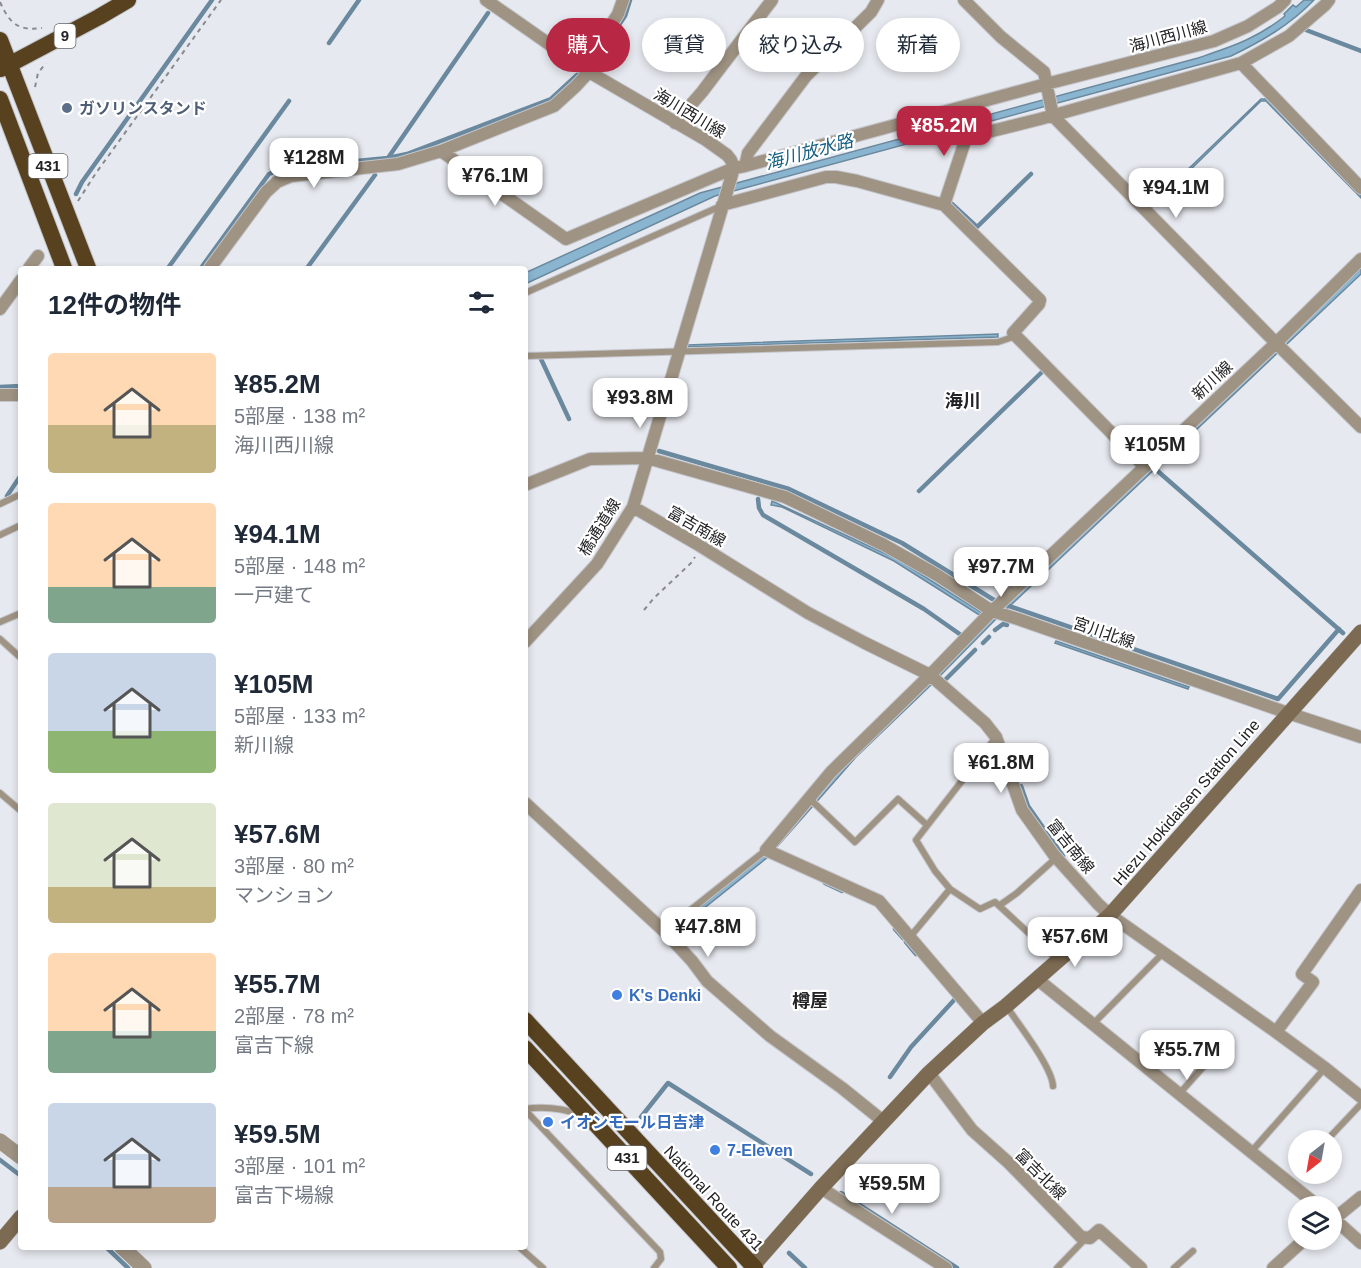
<!DOCTYPE html>
<html lang="ja">
<head>
<meta charset="utf-8">
<style>
	:root { --surface:#fff; --page:#f2f2f3; --text:#1f2937; --muted:#747a83; --accent:#b82743 }
	body { margin:0; font-family:Helvetica,"Noto Sans JP",sans-serif; background:var(--page); color:var(--text); height:100vh; display:flex; flex-direction:column; font-size:22px; white-space:nowrap }
	* { box-sizing:border-box; margin:0 }
	p { font-size:20px; color:var(--muted) }
	.icon { flex:none; width:33px; height:33px; fill:none; stroke:currentColor; stroke-width:2; stroke-linecap:round; stroke-linejoin:round }
	.map { position:relative; flex:1; overflow:hidden }
	.sheet { position:absolute; left:18px; top:266px; width:510px; height:984px; display:flex; flex-direction:column; background:var(--surface); border-radius:6px; box-shadow:0 3px 9px #0003 }
	.sheet>* { flex:none }
	.guide { position:absolute; left:546px; top:18px; width:570px; height:54px; display:flex; gap:12px }
	.needle { width:39px; rotate:211deg }
	.fabs { position:absolute; left:1288px; top:1130px; display:grid; gap:12px }
	.fabs a { display:grid; place-items:center; width:54px; height:54px; border-radius:50%; background:var(--surface); box-shadow:0 3px 9px #0003; font-size:30px }
	.price { position:absolute; translate:-50% -51px; padding:0 14px; border-radius:12px; background:#fff; color:#222; font-size:20px; line-height:39px; filter:drop-shadow(0 2px 3px #0008) }
	.price::after { content:''; position:absolute; left:50%; top:36px; width:18px; height:14px; margin-left:-9px; background:inherit; clip-path:polygon(0 0,100% 0,50% 100%) }
	.price.current { background:var(--accent); color:#fff }
	ul { padding:0; list-style:none }
	li { display:flex; align-items:center; gap:18px; height:150px; padding:0 30px }
	li span { display:grid; place-items:center; flex:none; width:168px; height:120px; border-radius:6px; color:#555 }
	li>.icon { margin-inline-start:auto }
	span .icon { width:72px; height:72px; fill:#fffc; stroke-width:1 }
	li b { font-size:26px }
	h2 { display:flex; justify-content:space-between; align-items:center; height:72px; padding:0 30px; font-size:26px }
	.chip { padding:0 21px; border-radius:27px; background:var(--surface); box-shadow:0 3px 9px #0003; font-size:21px; line-height:54px }
	.chip.current { background:var(--accent); color:#fff }
	.map>svg:first-child { display:block }
	.water { fill:#8ab5d1; stroke:#6b899e; stroke-width:1.5 }
	.lines { fill:none; stroke-linecap:round; stroke-linejoin:round }
	.stream { stroke:#6b899e; stroke-width:4.5 }
	.service-casing { stroke:#c3c5cb; stroke-width:8 }
	.minor-casing { stroke:#c3c5cb; stroke-width:14 }
	.tertiary-casing { stroke:#c3c5cb; stroke-width:16 }
	.secondary-casing { stroke:#c3c5cb; stroke-width:16 }
	.trunk-casing { stroke:#c3c5cb; stroke-width:18 }
	.path { stroke:#898a8f; stroke-width:2; stroke-dasharray:4.5 4.5; stroke-linecap:butt }
	.service { stroke:#9f9383; stroke-width:6 }
	.minor { stroke:#9f9383; stroke-width:12 }
	.tertiary { stroke:#9f9383; stroke-width:15 }
	.secondary { stroke:#7c6a52; stroke-width:15 }
	.trunk { stroke:#57411f; stroke-width:16 }
	.service-dot { fill:#5c6f8a; stroke:#fff; stroke-width:2 }
	.shop-dot { fill:#3f7fe0; stroke:#fff; stroke-width:2 }
	.labels { text-anchor:middle; stroke-width:4.5; stroke-linejoin:round; paint-order:stroke }
	.shield { fill:#fff; stroke:#656567; stroke-width:1.5 }
	.shield-label { font-size:15px; font-weight:bold; fill:#232326 }
	.street-label { font-size:16px; fill:#232326; stroke:#fff }
	.service-label { font-size:16px; font-weight:bold; fill:#4e5e75; stroke:#fff; text-anchor:start }
	.shop-label { font-size:16px; font-weight:bold; fill:#366cbe; stroke:#fff; text-anchor:start }
	.water-label { font-size:18px; font-style:italic; fill:#155f84; stroke:#fff }
	.neighbourhood-label { font-size:18px; font-weight:bold; fill:#232326; stroke:#fff }
</style>
</head>
<body>
<div class="map">
<svg width="1361" height="1268" viewBox="0 0 1361 1268">
	<rect width="100%" height="100%" fill="#e6e9ef"/>
	<path class="water" d="M1304,0H1314C1290,25 1262,41 1231,56L715,196L525,284V273L700,193L1198,58C1233,46 1256,39 1285,16L1284,14L1293,5L1296,7Z
		M1261,99H1267L1361,195V198L1266,101H1261L1151,208L1150,206Z
		M1361,268V274L994,621L931,685L856,757L768,857L673,933L670,931L766,854L839,770L992,618Z
		M998,334V337L688,347V345Z
		M772,501L897,559L984,614L981,616L894,561L782,507L771,505Z
		M1056,641L1189,687L1188,689L1055,643Z"/>
	<g class="lines">
		<path class="stream" d="M1306,30L1361,51
			M329,43L359,0
			M593,64L625,16L630,0
			M388,158L488,13
			M76,194L82,182L212,0
			M952,204L977,227L1031,174
			M168,268L289,101
			M201,268L269,174L283,168L388,158L407,154L551,99L577,75
			M307,268L375,175
			M541,359L569,419
			M0,387L21,386
			M659,451L789,489L902,543L994,600
			M1153,467L1343,633
			M919,491L1042,372
			M7,496L21,475
			M758,499L759,508L763,515L924,609L961,635
			M1009,606L1278,699L1339,629
			M995,630L1003,624L1007,625
			M983,643L989,637
			M945,680L975,650
			M1021,786L1028,806L1063,856
			M825,883L842,891
			M895,929L903,938
			M906,942L916,954
			M890,1077L911,1047L955,999
			M641,1117L668,1083L811,1174
			M0,1160L21,1176
			M841,1193L957,1268
			M105,1246L128,1268
			M789,1253L805,1268"/>
		<defs>
			<path id="service" d="M525,293L721,206
				M525,356L998,342L1016,336
				M0,504L21,494
				M0,535L21,525
				M0,622L21,613
				M0,639L21,658
				M996,737L916,840L935,871L950,889L980,909L995,902L1058,960
				M0,793L21,811
				M810,799L855,842L898,799L927,825
				M1000,905L1017,893L1056,858
				M664,931L766,850
				M910,937L950,889
				M1007,1007C1019,1025 1052,1067 1053,1086
				M1093,1024L1163,953
				M1179,1094L1223,1045
				M525,1109C545,1106 562,1108 581,1115
				M525,1110L660,1252L661,1259L654,1268
				M1327,1140L1361,1104
				M1251,1152L1325,1068
				M518,1246L543,1268
				M1057,1268L1086,1238
				M1174,1268L1193,1251"/>
			<path id="minor" d="M486,0L589,72L706,140L727,155L731,160L734,168L745,166L1046,84L1214,41L1248,26L1278,7L1285,0
				M964,0L1001,37L1044,72L1053,116L1276,343L1361,427
				M1241,63L1361,188
				M584,68L618,14L623,0
				M675,123L702,92L772,0
				M441,151L566,239L734,168
				M745,166L748,153L806,76L871,12L878,0
				M722,205L826,177H836L857,181L944,205
				M29,268L38,256
				M210,268L266,192L277,182L291,176L398,164L441,151L554,106L576,86L589,72
				M0,309L21,280
				M0,395H21
				M1144,466L1013,333L1039,304L1040,300L944,205L965,141L972,136L1040,119L1241,63L1289,36L1325,5L1329,0
				M525,485L590,459L647,458L785,497L884,545L937,575L992,611L1018,619L1288,713L1361,737
				M633,507L697,544L808,613L865,643L930,675L985,723L996,737L1022,810L1054,855L1098,904L1110,915L1276,1032L1325,1068L1361,1097
				M525,642L597,564L633,507L734,168
				M525,803L664,931L692,961L707,981L770,1036L842,1088L883,1121
				M1037,979L1318,1206
				M983,1023L879,901L766,850L831,772L930,675L992,611L1276,343L1361,259
				M1276,1032L1313,982L1302,974L1361,890
				M929,1073L972,1130L1009,1163L1081,1237L1090,1238L1099,1230L1141,1268
				M821,1188L946,1268
				M1332,1217L1361,1243
				M1334,1219L1361,1197
				M1273,1268L1305,1239"/>
			<path id="tertiary" d="M0,1141L21,1157
				M121,1246L144,1268"/>
			<path id="secondary" d="M0,1242L21,1217
				M751,1268L821,1188L929,1073L983,1023L1006,1006L1110,915L1361,632"/>
			<path id="trunk" d="M0,40L88,268
				M1,69L99,17L128,0
				M0,99L64,268
				M525,1020L755,1268
				M525,1048L729,1268"/>
		</defs>
		<use href="#service" class="service-casing"/>
		<use href="#minor" class="minor-casing"/>
		<use href="#tertiary" class="tertiary-casing"/>
		<use href="#secondary" class="secondary-casing"/>
		<use href="#trunk" class="trunk-casing"/>
		<path class="path" d="M0,2C10,24 18,31 42,28
			M35,87L38,73L46,63
			M78,201L96,173L221,0
			M644,610L654,598L691,563L695,557"/>
		<use href="#service" class="service"/>
		<use href="#minor" class="minor"/>
		<use href="#tertiary" class="tertiary"/>
		<use href="#secondary" class="secondary"/>
		<use href="#trunk" class="trunk"/>
	</g>
	<circle class="service-dot" cx="67" cy="108" r="6"/>
	<g class="shop-dot">
		<circle cx="617" cy="995" r="6"/>
		<circle cx="548" cy="1122" r="6"/>
		<circle cx="715" cy="1150" r="6"/>
	</g>
	<g class="labels">
		<g class="shield">
			<rect x="54.5" y="24" width="21" height="24" rx="4.5"/>
			<rect x="28.5" y="154" width="39" height="24" rx="4.5"/>
			<rect x="607.5" y="1146" width="39" height="24" rx="4.5"/>
		</g>
		<g class="shield-label">
			<text x="65" y="41">9</text>
			<text x="48" y="171">431</text>
			<text x="627" y="1163">431</text>
		</g>
		<g class="street-label">
			<text transform="translate(1168 36) rotate(-15)" y="6">海川西川線</text>
			<text transform="translate(690 113) rotate(31)" y="6">海川西川線</text>
			<text transform="translate(1212 380) rotate(-43)" y="6">新川線</text>
			<text transform="translate(697 526) rotate(30)" y="6">富吉南線</text>
			<text transform="translate(599 527) rotate(-58)" y="6">橋通道線</text>
			<text transform="translate(1104 632) rotate(19)" y="6">宮川北線</text>
			<text transform="translate(1186 802) rotate(-49)" y="6">Hiezu Hokidaisen Station Line</text>
			<text transform="translate(1071 846) rotate(51)" y="6">富吉南線</text>
			<text transform="translate(1041 1174) rotate(45)" y="6">富吉北線</text>
			<text transform="translate(714 1198) rotate(47)" y="6">National Route 431</text>
		</g>
		<g class="service-label">
			<text x="79" y="114">ガソリンスタンド</text>
		</g>
		<g class="shop-label">
			<text x="629" y="1001">K's Denki</text>
			<text x="560" y="1128">イオンモール日吉津</text>
			<text x="727" y="1156">7-Eleven</text>
		</g>
		<g class="water-label">
			<text transform="translate(809 152) rotate(-15)" y="6">海川放水路</text>
		</g>
		<g class="neighbourhood-label">
			<text x="963" y="407">海川</text>
			<text x="810" y="1007">樽屋</text>
		</g>
	</g>
</svg>
<div class="fabs">
<a><svg class="needle" viewBox="-14 -14 28 28"><path d="M0-13l5 13h-10z" fill="#e53935"/><path d="M0 13l5-13h-10z" fill="#747a83"/></svg></a>
<a><svg class="icon" aria-label="layers" viewBox="0 0 24 24"><path d="M12 4l9 5-9 5-9-5zM3 14l9 5 9-5"/></svg></a>
</div>
<b class="price current" style="left:944px;top:157px">¥85.2M</b>
<b class="price" style="left:314px;top:189px">¥128M</b>
<b class="price" style="left:495px;top:207px">¥76.1M</b>
<b class="price" style="left:1176px;top:219px">¥94.1M</b>
<b class="price" style="left:640px;top:429px">¥93.8M</b>
<b class="price" style="left:1155px;top:476px">¥105M</b>
<b class="price" style="left:1001px;top:598px">¥97.7M</b>
<b class="price" style="left:1001px;top:794px">¥61.8M</b>
<b class="price" style="left:708px;top:958px">¥47.8M</b>
<b class="price" style="left:1075px;top:968px">¥57.6M</b>
<b class="price" style="left:1187px;top:1081px">¥55.7M</b>
<b class="price" style="left:892px;top:1215px">¥59.5M</b>
<div class="guide">
<a class="chip current">購入</a>
<a class="chip">賃貸</a>
<a class="chip">絞り込み</a>
<a class="chip">新着</a>
</div>
<section class="sheet">
<h2>12件の物件<svg class="icon" aria-label="filters" viewBox="0 0 24 24"><path d="M4 7h16M4 17h16"/><circle cx="9" cy="7" r="2"/><circle cx="15" cy="17" r="2"/></svg></h2>
<ul>
<li><span style="background:linear-gradient(#ffd9b3 60%,#c2b280 0)"><svg class="icon" aria-label="home" viewBox="0 0 24 24"><path d="M3 11l9-7 9 7M6 9v11h12V9"/></svg></span><div><b>¥85.2M</b><p>5部屋 · 138 m²</p><p>海川西川線</p></div></li>
<li><span style="background:linear-gradient(#ffd9b3 70%,#7fa58c 0)"><svg class="icon" aria-label="home" viewBox="0 0 24 24"><path d="M3 11l9-7 9 7M6 9v11h12V9"/></svg></span><div><b>¥94.1M</b><p>5部屋 · 148 m²</p><p>一戸建て</p></div></li>
<li><span style="background:linear-gradient(#c9d6e8 65%,#8fb573 0)"><svg class="icon" aria-label="home" viewBox="0 0 24 24"><path d="M3 11l9-7 9 7M6 9v11h12V9"/></svg></span><div><b>¥105M</b><p>5部屋 · 133 m²</p><p>新川線</p></div></li>
<li><span style="background:linear-gradient(#dfe7d0 70%,#c2b280 0)"><svg class="icon" aria-label="home" viewBox="0 0 24 24"><path d="M3 11l9-7 9 7M6 9v11h12V9"/></svg></span><div><b>¥57.6M</b><p>3部屋 · 80 m²</p><p>マンション</p></div></li>
<li><span style="background:linear-gradient(#ffd9b3 65%,#7fa58c 0)"><svg class="icon" aria-label="home" viewBox="0 0 24 24"><path d="M3 11l9-7 9 7M6 9v11h12V9"/></svg></span><div><b>¥55.7M</b><p>2部屋 · 78 m²</p><p>富吉下線</p></div></li>
<li><span style="background:linear-gradient(#c9d6e8 70%,#b9a48a 0)"><svg class="icon" aria-label="home" viewBox="0 0 24 24"><path d="M3 11l9-7 9 7M6 9v11h12V9"/></svg></span><div><b>¥59.5M</b><p>3部屋 · 101 m²</p><p>富吉下場線</p></div></li>
</ul>
</section>
</div>
</body>
</html>
